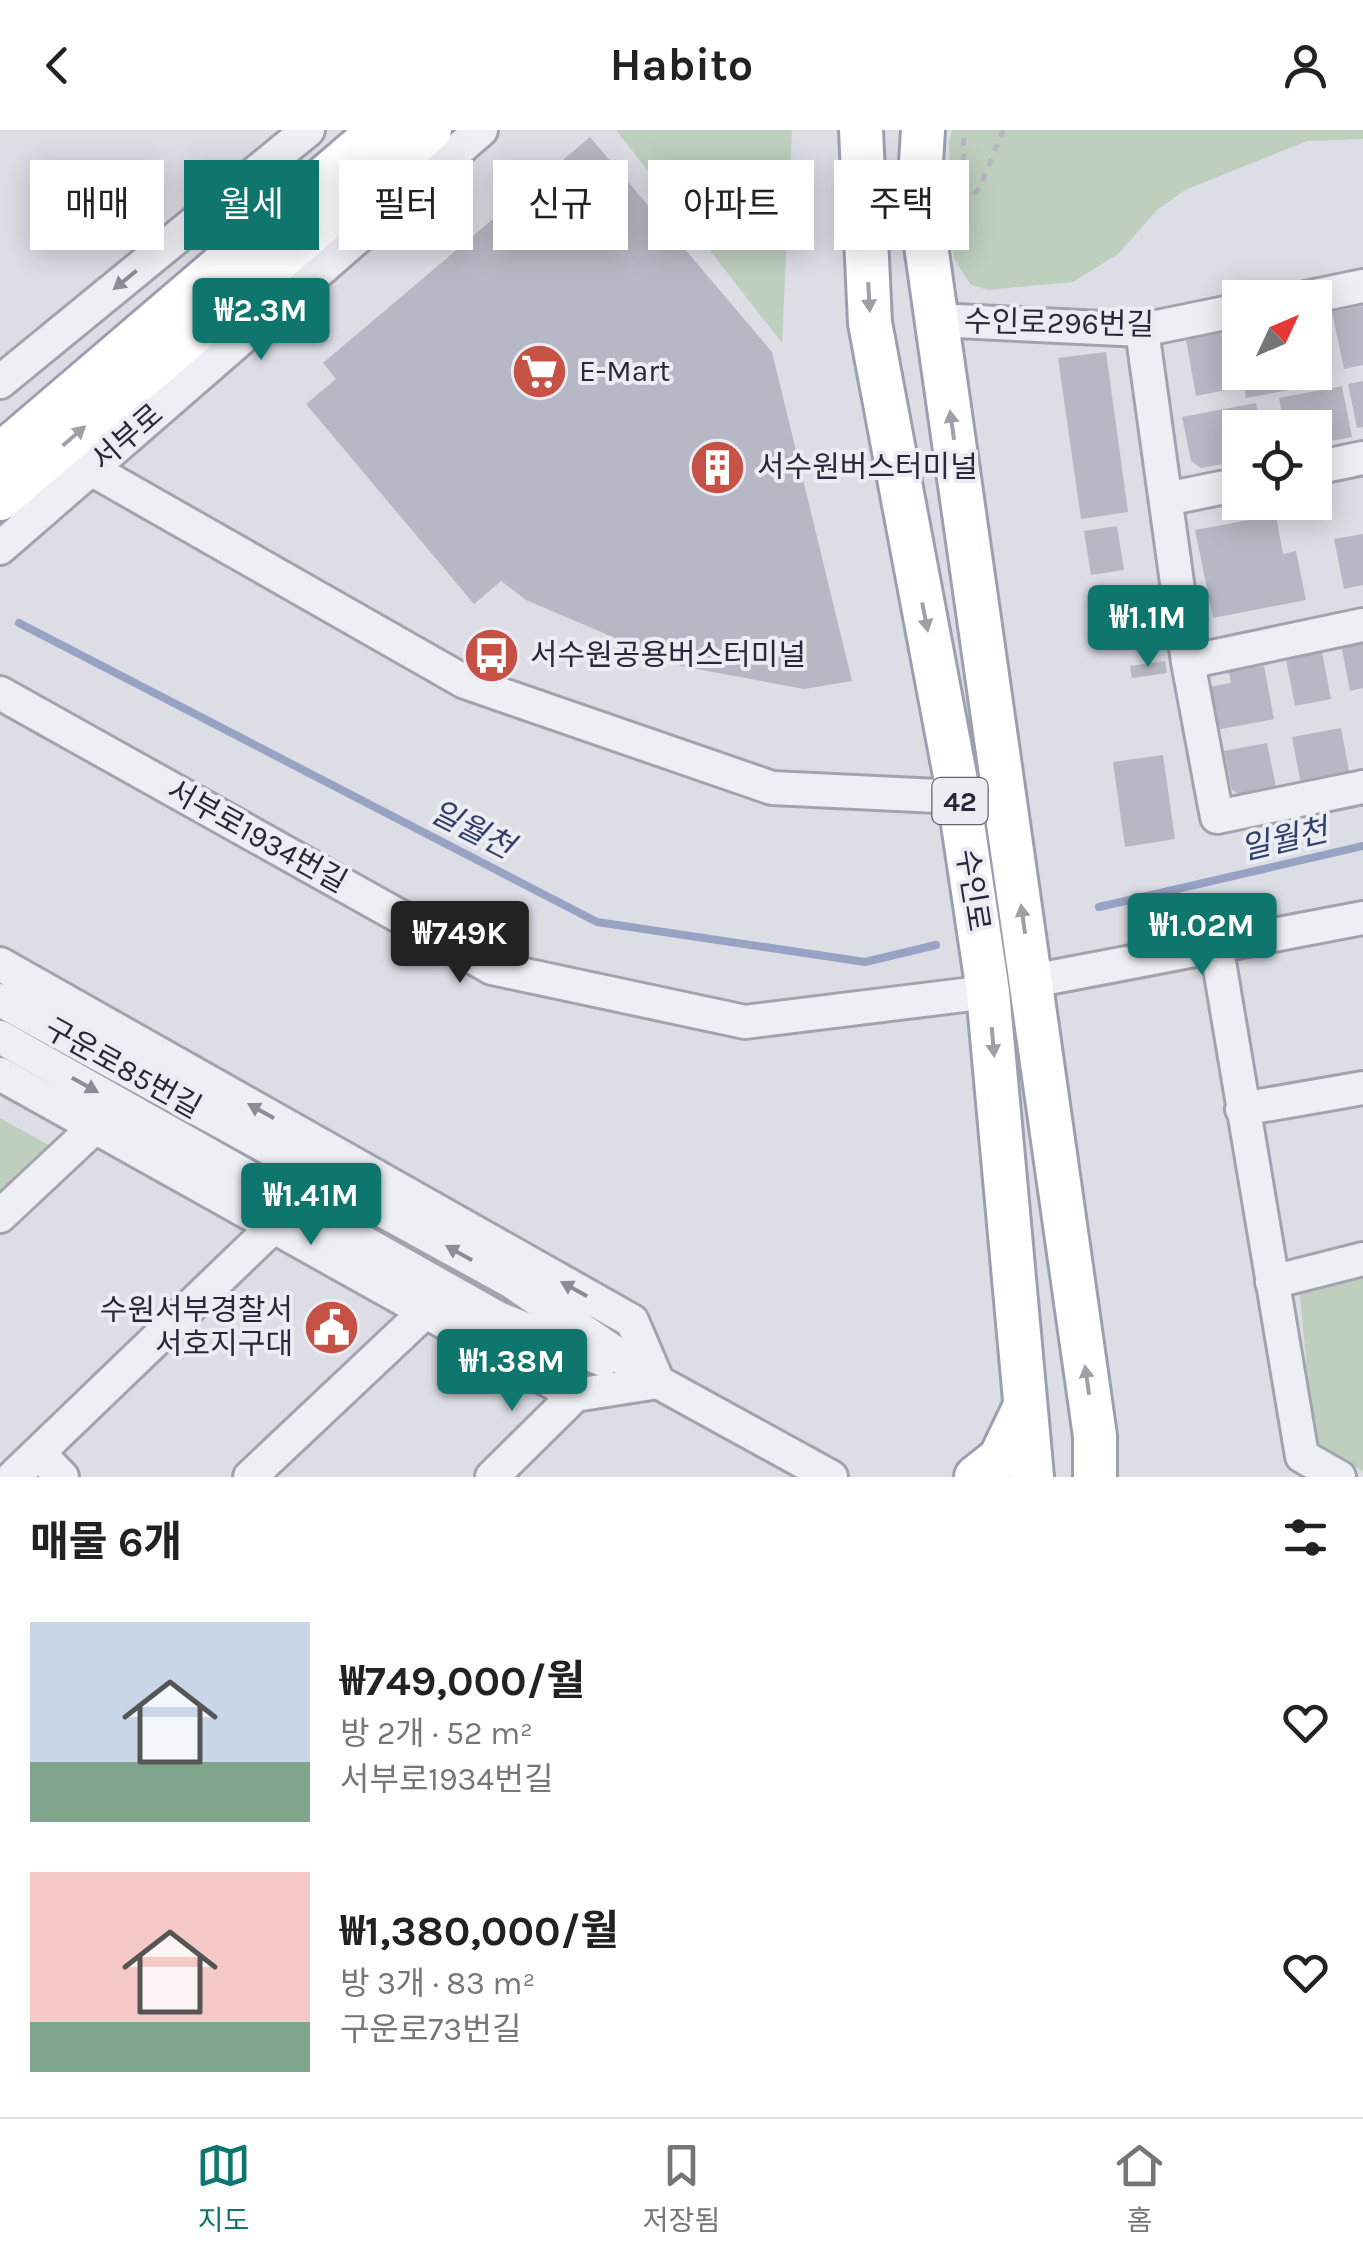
<!DOCTYPE html>
<html lang="ko">
<head>
<meta charset="utf-8">
<style>
	:root { --surface:#fff; --page:#f6f6f6; --text:#222; --muted:#767676; --line:#e0e0e0; --accent:#0f766e }
	body { margin:0; font-family:Karla,"Noto Sans KR",sans-serif; background:var(--page); color:var(--text); height:100vh; display:flex; flex-direction:column; font-size:38px; white-space:nowrap }
	* { box-sizing:border-box; margin:0 }
	p { font-size:32px; color:var(--muted) }
	.icon { flex:none; width:55px; height:55px; fill:none; stroke:currentColor; stroke-width:2; stroke-linecap:round; stroke-linejoin:round }
	.map { position:relative; height:1347px; overflow:hidden }
	.drawer { display:flex; flex-direction:column; background:var(--surface); flex:1 }
	.drawer>* { flex:none }
	.guide { position:absolute; left:30px; top:30px; width:1305px; height:90px; display:flex; gap:20px }
	.needle { width:65px; rotate:46deg }
	.controls { position:absolute; left:1222px; top:150px; display:grid; gap:20px }
	.controls a { display:grid; place-items:center; width:110px; height:110px; border-radius:0px; background:var(--surface); box-shadow:0 5px 25px #0003; font-size:50px }
	.price { position:absolute; translate:-50% -85px; padding:0 22px; border-radius:10px; background:var(--accent); color:#fff; font-size:32px; line-height:65px; filter:drop-shadow(0 2px 5px #0008) }
	.price::after { content:''; position:absolute; left:50%; top:60px; width:30px; height:22px; margin-left:-15px; background:inherit; clip-path:polygon(0 0,100% 0,50% 100%) }
	.price.selected { background:#222; color:#fff }
	ul { padding:0; list-style:none }
	li { display:flex; align-items:center; gap:30px; height:250px; padding:0 30px }
	li span { display:grid; place-items:center; flex:none; width:280px; height:200px; border-radius:0px; color:#555 }
	li>.icon { margin-inline-start:auto }
	span .icon { width:120px; height:120px; fill:#fffc; stroke-width:1 }
	li b { font-size:42px }
	h2 { display:flex; justify-content:space-between; align-items:center; height:120px; padding:0 30px; font-size:42px }
	.tag { padding:0 35px; border-radius:0px; background:var(--surface); box-shadow:0 5px 25px #0003; font-size:35px; line-height:90px }
	.tag.selected { background:var(--accent); color:#fff }
	header { display:flex; justify-content:space-between; align-items:center; height:130px; padding:0 30px; background:var(--surface); font-size:45px; font-weight:700 }
	.tabs { display:flex; justify-content:space-around; align-items:center; height:140px; border-top:2px solid var(--line); background:var(--surface); font-size:28px; color:var(--muted) }
	.tabs a { display:grid; justify-items:center; gap:5px }
	.tabs .selected { color:var(--accent) }
	.map>svg:first-child { display:block }
	.green { fill:#becfbe }
	.lines { fill:none; stroke-linecap:round; stroke-linejoin:round }
	.stream { stroke:#98a3c4; stroke-width:8 }
	.building { fill:#b7b8c5 }
	.minor-casing { stroke:#a2a3af; stroke-width:38 }
	.major-casing { stroke:#9c9fb0; stroke-width:48 }
	.path { stroke:#b6b8c0; stroke-width:5; stroke-dasharray:8 8; stroke-linecap:butt }
	.minor { stroke:#eeeff4; stroke-width:32 }
	.major { stroke:#fff; stroke-width:42 }
	.oneway { fill:#8a8c98 }
	.oneway2 { fill:#9e9fa7 }
	.labels { text-anchor:middle; stroke-width:8; stroke-linejoin:round; paint-order:stroke }
	.shield { fill:#ebedf3; stroke:#626472; stroke-width:2.5 }
	.shield-label { font-size:28px; font-weight:bold; fill:#27293b }
	.street-label { font-size:30px; fill:#27293b; stroke:#ebedf3 }
	.poi-label { font-size:30px; fill:#27293b; stroke:#ebedf3; text-anchor:start }
	.water-label { font-size:32px; font-style:italic; fill:#333f6c; stroke:#ebedf3 }
</style>
</head>
<body>
<header><svg class="icon" aria-label="back" viewBox="0 0 24 24"><path d="M15 5l-7 7 7 7"/></svg>Habito<svg class="icon" aria-label="person" viewBox="0 0 24 24"><circle cx="12" cy="8" r="4"/><path d="M4 21q1-7 8-7t8 7"/></svg></header>
<div class="map">
<svg width="1363" height="1347" viewBox="0 0 1363 1347">
	<rect width="100%" height="100%" fill="#dcdde5"/>
	<path class="green" d="M616,0H792L782,213Z
		M952,0H1363V9L1307,11L1185,60L1157,80L1118,124L1073,152L987,160L970,154L954,128L949,11Z
		M0,988L52,1017L0,1068Z
		M1363,1141V1341L1314,1315L1299,1156Z"/>
	<g class="lines">
		<path class="stream" d="M19,493L597,792L865,832L936,815
			M1099,777L1363,716"/>
	</g>
	<path class="building" d="M590,7L772,222L852,551L804,559L681,536L526,470L501,451L474,474L306,274L336,249L323,233Z
		M1363,176V235L1344,239L1332,182Z
		M1315,202L1325,244L1294,250L1292,242H1315Z
		M1221,203L1232,259L1196,266L1186,210Z
		M1106,222L1128,382L1081,389L1058,228Z
		M1242,242H1285L1289,260L1246,268Z
		M1363,251V297L1357,298L1348,254Z
		M1342,256L1352,307L1315,314V298H1285L1279,268Z
		M1256,273L1261,298H1240V331L1201,338L1191,331L1182,287Z
		M1276,385L1283,424L1296,421L1306,470L1213,488L1195,400Z
		M1117,396L1124,440L1091,445L1084,401Z
		M1363,404V455L1344,459L1334,409Z
		M1363,510V558L1350,561L1341,514Z
		M1322,522L1331,569L1295,576L1286,529Z
		M1165,531L1167,543L1132,548L1130,536Z
		M1264,536L1274,589L1216,600L1208,557L1231,553L1229,542Z
		M1341,598L1350,646L1301,655L1292,607Z
		M1267,613L1277,662L1245,668L1232,660L1224,621Z
		M1163,625L1175,709L1125,717L1113,632Z"/>
	<g class="lines">
		<defs>
			<path id="minor" d="M1305,168L1363,156
				M936,190L1142,200L1240,180
				M1142,200L1188,532L1217,687L1363,657
				M0,252L308,0
				M1315,338L1363,328
				M91,339L465,552L772,658L959,667
				M1166,369L1240,354
				M0,418L481,0
				M1188,532L1363,495
				M0,563L492,838L745,892L988,862
				M1216,814L1302,1326L1339,1347
				M0,834L632,1191L658,1252
				M1032,851L1363,788
				M0,870L512,1152L658,1252L831,1347
				M0,907L498,1188L603,1230
				M0,944L575,1265L658,1252
				M1242,979L1363,958
				M0,1086L96,996
				M1272,1152L1363,1129
				M39,1323L62,1347
				M13,1347L274,1096
				M250,1347L426,1181
				M492,1347L575,1265"/>
			<path id="major" d="M861,0L870,193L959,667L988,862L1032,1347
				M923,0L919,66L1095,1306V1347
				M0,325L380,0
				M0,369L430,0
				M976,1347L1000,1328L1025,1276"/>
		</defs>
		<use href="#minor" class="minor-casing"/>
		<use href="#major" class="major-casing"/>
		<path class="path" d="M963,76L980,57L1003,0
			M962,112L964,0"/>
		<use href="#minor" class="minor"/>
		<use href="#major" class="major"/>
	</g>
	<defs><path id="oneway-solid" d="M-6-.8H1V-3.2L6.5 0L1 3.2V.8H-6Z" transform="scale(2.5)"/></defs>
	<g class="oneway">
		<use href="#oneway-solid" transform="translate(125 150) rotate(141)"/>
		<use href="#oneway-solid" transform="translate(85 955) rotate(29)"/>
		<use href="#oneway-solid" transform="translate(261 981) rotate(-151)"/>
		<use href="#oneway-solid" transform="translate(459 1123) rotate(-151)"/>
		<use href="#oneway-solid" transform="translate(574 1159) rotate(-151)"/>
	</g>
	<g class="oneway2">
		<use href="#oneway-solid" transform="translate(869 167) rotate(87)"/>
		<use href="#oneway-solid" transform="translate(952 295) rotate(-98)"/>
		<use href="#oneway-solid" transform="translate(74 306) rotate(-41)"/>
		<use href="#oneway-solid" transform="translate(925 487) rotate(79)"/>
		<use href="#oneway-solid" transform="translate(1023 789) rotate(-98)"/>
		<use href="#oneway-solid" transform="translate(993 912) rotate(85)"/>
		<use href="#oneway-solid" transform="translate(1087 1250) rotate(-98)"/>
	</g>
	<defs>
		<symbol id="supermarket-disc" viewBox="-11 -11 22 22"><circle r="9.5" fill="#c65245" stroke="#ebedf3"/><path d="M-6-5.5h2.5l.6 2H6L4.5 2H-2.5L-4.4-4H-6ZM-1.5 3.2a1.3 1.3 0 1 0 .1 0ZM3 3.2a1.3 1.3 0 1 0 .1 0Z" fill="#fff"/></symbol>
		<symbol id="building-disc" viewBox="-11 -11 22 22"><circle r="9.5" fill="#c65245" stroke="#ebedf3"/><path d="M-4-6H4V6H1V3H-1V6H-4ZM-2.5-4.3h1.7v1.8h-1.7ZM.8-4.3h1.7v1.8H.8ZM-2.5-1h1.7V.8h-1.7ZM.8-1h1.7V.8H.8Z" fill="#fff"/></symbol>
		<symbol id="bus-disc" viewBox="-11 -11 22 22"><circle r="9.5" fill="#c65245" stroke="#ebedf3"/><path d="M-5-6H5V4H4V6H2V4H-2V6H-4V4H-5ZM-3.5-4V0h7V-4ZM-3.5 1.2v1.5H-2V1.2ZM2 1.2v1.5H3.5V1.2Z" fill="#fff"/></symbol>
		<symbol id="civic-disc" viewBox="-11 -11 22 22"><circle r="9.5" fill="#c65245" stroke="#ebedf3"/><path d="M-.6-6.5H3V-4.5H.6V-3L4-1V1h2V6H-6V1h2V-1L-.6-3ZM-1.2 2.5V6h2.4V2.5Z" fill="#fff"/></symbol>
	</defs>
	<g fill-rule="evenodd">
		<use href="#supermarket-disc" x="508" y="210" width="63" height="63"/>
		<use href="#building-disc" x="686" y="306" width="63" height="63"/>
		<use href="#bus-disc" x="460" y="494" width="63" height="63"/>
		<use href="#civic-disc" x="300" y="1166" width="63" height="63"/>
	</g>
	<g class="labels">
		<rect class="shield" x="932.5" y="648" width="55" height="46" rx="8"/>
		<g class="shield-label">
			<text x="960" y="681">42</text>
		</g>
		<g class="street-label">
			<text transform="translate(1059 193) rotate(1)" y="10">수인로296번길</text>
			<text transform="translate(127 307) rotate(-41)" y="10">서부로</text>
			<text transform="translate(257 706) rotate(29)" y="10">서부로1934번길</text>
			<text transform="translate(973 760) rotate(81)" y="10">수인로</text>
			<text transform="translate(123 938) rotate(29)" y="10">구운로85번길</text>
		</g>
		<g class="poi-label">
			<text x="579" y="251">E-Mart</text>
			<text x="757" y="347">서수원버스터미널</text>
			<text x="530" y="535">서수원공용버스터미널</text>
			<text x="293" y="1190" text-anchor="end">수원서부경찰서<tspan x="293" dy="34">서호지구대</tspan></text>
		</g>
		<g class="water-label">
			<text transform="translate(472 699) rotate(27)" y="11">일월천</text>
			<text transform="translate(1284 709) rotate(-13)" y="11">일월천</text>
		</g>
	</g>
</svg>
<div class="controls">
<a><svg class="needle" viewBox="-14 -14 28 28"><path d="M0-13l5 13h-10z" fill="#e53935"/><path d="M0 13l5-13h-10z" fill="#767676"/></svg></a>
<a><svg class="icon" aria-label="locate" viewBox="0 0 24 24"><circle cx="12" cy="12" r="6"/><path d="M12 2v4M12 18v4M2 12h4M18 12h4"/></svg></a>
</div>
<b class="price" style="left:261px;top:233px">₩2.3M</b>
<b class="price" style="left:1148px;top:540px">₩1.1M</b>
<b class="price" style="left:1202px;top:848px">₩1.02M</b>
<b class="price selected" style="left:460px;top:856px">₩749K</b>
<b class="price" style="left:311px;top:1118px">₩1.41M</b>
<b class="price" style="left:512px;top:1284px">₩1.38M</b>
<div class="guide">
<a class="tag">매매</a>
<a class="tag selected">월세</a>
<a class="tag">필터</a>
<a class="tag">신규</a>
<a class="tag">아파트</a>
<a class="tag">주택</a>
</div>
</div>
<section class="drawer">
<h2>매물 6개<svg class="icon" aria-label="filters" viewBox="0 0 24 24"><path d="M4 7h16M4 17h16"/><circle cx="9" cy="7" r="2"/><circle cx="15" cy="17" r="2"/></svg></h2>
<ul>
<li><span style="background:linear-gradient(#c9d6e8 70%,#7fa58c 0)"><svg class="icon" aria-label="home" viewBox="0 0 24 24"><path d="M3 11l9-7 9 7M6 9v11h12V9"/></svg></span><div><b>₩749,000/월</b><p>방 2개 · 52 m²</p><p>서부로1934번길</p></div><svg class="icon" aria-label="heart" viewBox="0 0 24 24"><path d="M12 20l-8-8c-3-5 5-10 8-4 3-6 11-1 8 4z"/></svg></li>
<li><span style="background:linear-gradient(#f6c9c9 75%,#7fa58c 0)"><svg class="icon" aria-label="home" viewBox="0 0 24 24"><path d="M3 11l9-7 9 7M6 9v11h12V9"/></svg></span><div><b>₩1,380,000/월</b><p>방 3개 · 83 m²</p><p>구운로73번길</p></div><svg class="icon" aria-label="heart" viewBox="0 0 24 24"><path d="M12 20l-8-8c-3-5 5-10 8-4 3-6 11-1 8 4z"/></svg></li>
</ul>
</section>
<nav class="tabs">
<a class="selected"><svg class="icon" aria-label="map" viewBox="0 0 24 24"><path d="M3 6l6-2 6 2 6-2v14l-6 2-6-2-6 2zM9 4v14M15 6v14"/></svg>지도</a>
<a><svg class="icon" aria-label="saved" viewBox="0 0 24 24"><path d="M7 4h10v16l-5-4-5 4z"/></svg>저장됨</a>
<a><svg class="icon" aria-label="home" viewBox="0 0 24 24"><path d="M3 11l9-7 9 7M6 9v11h12V9"/></svg>홈</a>
</nav>
</body>
</html>
